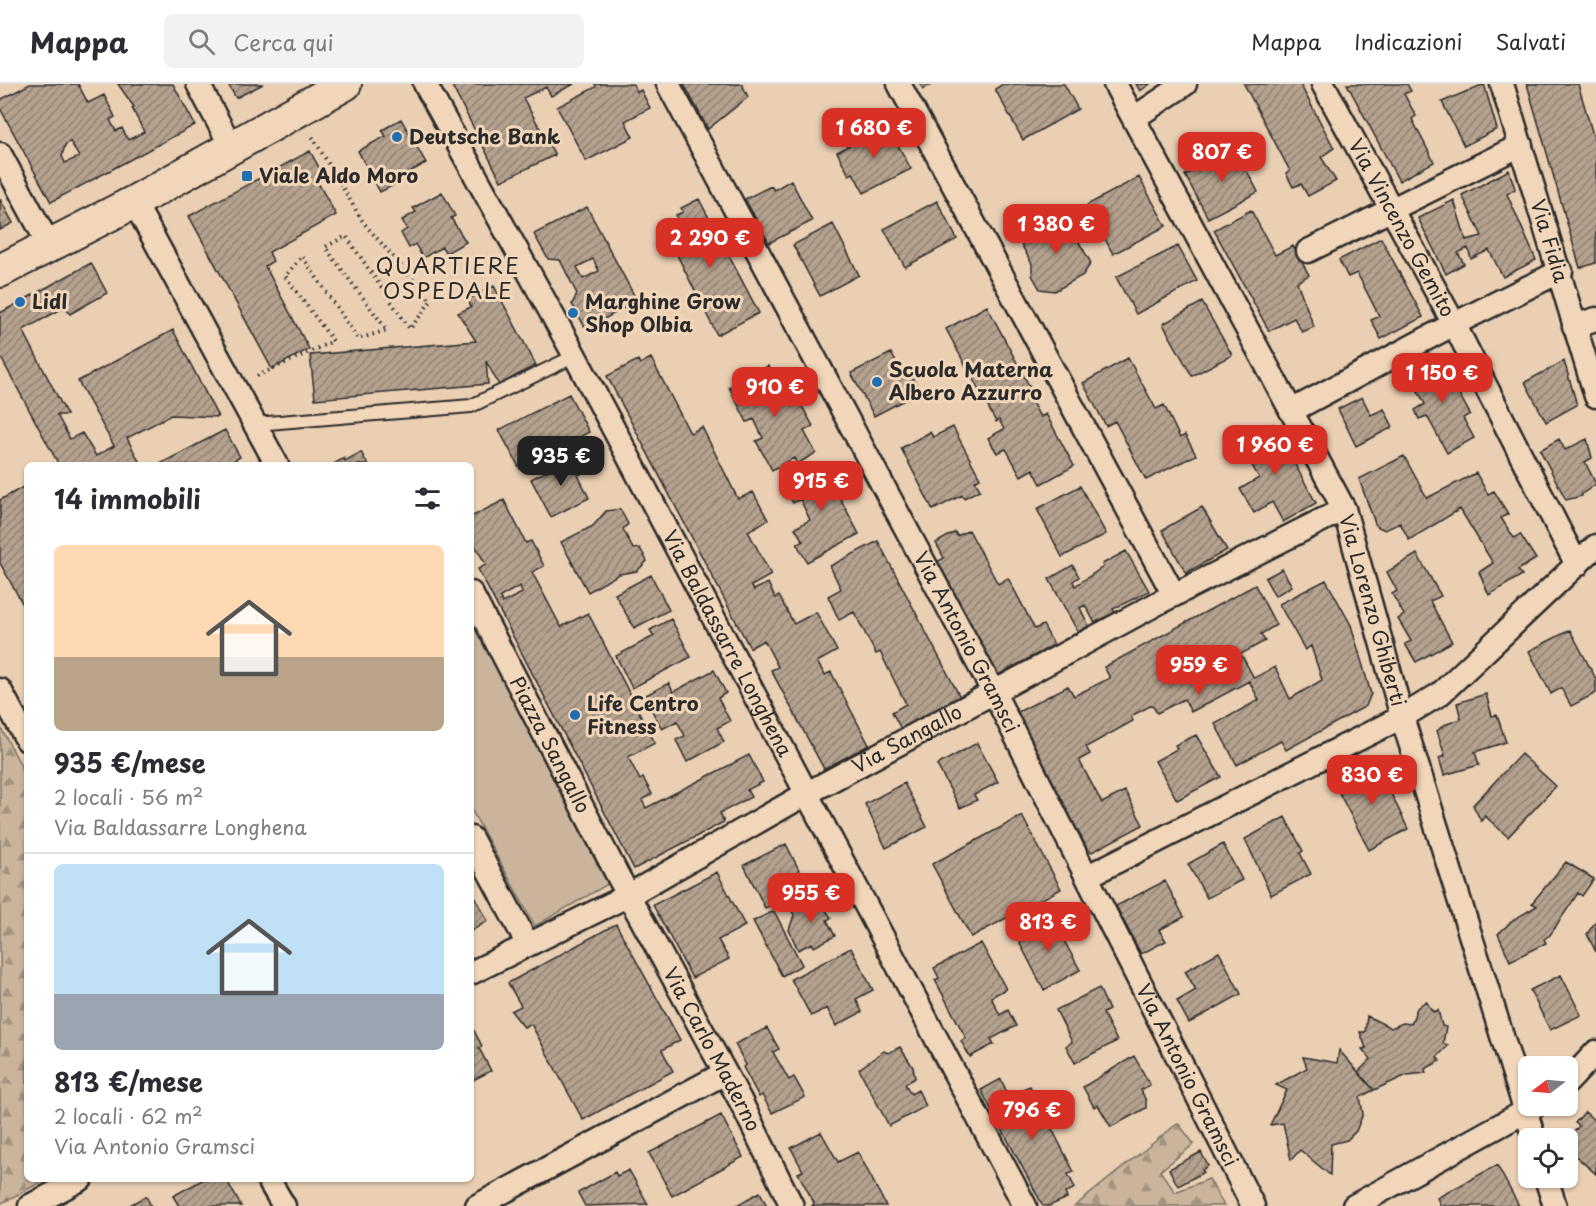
<!DOCTYPE html>
<html lang="it">
<head>
<meta charset="utf-8">
<style>
	:root { --surface:#fff; --page:#f2f2f3; --text:#2b2b33; --muted:#7c7c81; --line:#e1e1e2; --accent:#d93025 }
	body { margin:0; font-family:"Playpen Sans",sans-serif; background:var(--page); color:var(--text); height:100vh; display:flex; flex-direction:column; font-size:22px; white-space:nowrap }
	* { box-sizing:border-box; margin:0 }
	p { font-size:20px; color:var(--muted) }
	.icon { flex:none; width:33px; height:33px; fill:none; stroke:currentColor; stroke-width:2; stroke-linecap:round; stroke-linejoin:round }
	.map { position:relative; flex:1; overflow:hidden }
	.panel { position:absolute; left:24px; top:378px; width:450px; height:720px; display:flex; flex-direction:column; background:var(--surface); border-radius:9px; box-shadow:0 2px 4px #0004 }
	.panel>* { flex:none }
	.needle { width:39px; rotate:254deg }
	.fabs { position:absolute; left:1518px; top:972px; display:grid; gap:12px }
	.fabs a { display:grid; place-items:center; width:60px; height:60px; border-radius:9px; background:var(--surface); box-shadow:0 2px 4px #0004; font-size:30px }
	.price { position:absolute; translate:-50% -51px; padding:0 14px; border-radius:12px; background:var(--accent); color:#fff; font-size:20px; line-height:39px; filter:drop-shadow(0 2px 3px #0008) }
	.price::after { content:''; position:absolute; left:50%; top:36px; width:18px; height:14px; margin-left:-9px; background:inherit; clip-path:polygon(0 0,100% 0,50% 100%) }
	.price.on { background:#222; color:#fff }
	ul { padding:0; list-style:none }
	li { display:grid; align-content:center; gap:12px; height:318px; padding:0 30px }
	li+li { border-top:2px solid var(--line) }
	li span { display:grid; place-items:center; height:186px; border-radius:9px; color:#555 }
	li>.icon { margin-inline-start:auto }
	span .icon { width:108px; height:108px; fill:#fffc; stroke-width:1 }
	li b { font-size:26px }
	h2 { display:flex; justify-content:space-between; align-items:center; height:72px; padding:0 30px; font-size:26px }
	header { display:flex; align-items:center; gap:36px; box-sizing:border-box; height:84px; padding:0 30px; background:var(--surface); border-bottom:2px solid var(--line) }
	header strong { font-size:28px }
	nav { display:flex; gap:33px; margin-inline-start:auto; font-size:21px }
	.search { width:420px; height:54px; background:var(--page); display:flex; align-items:center; gap:15px; box-sizing:border-box; padding:0 21px; border-radius:9px; color:var(--muted); font-size:22px }
	.map>svg:first-child { display:block }
	.forest { fill:url(#forest-firs); stroke:#7a7064; stroke-width:1.5 }
	.green { fill:#cab49c; stroke:#7a7064; stroke-width:1.5 }
	.building { fill:url(#building-hatch); stroke:#2b2b2b; stroke-width:1.5; fill-rule:evenodd }
	.lines { fill:none; stroke-linecap:round; stroke-linejoin:round }
	.service-casing { stroke:#2b2b2b; stroke-width:16 }
	.minor-casing { stroke:#2b2b2b; stroke-width:27 }
	.secondary-casing { stroke:#2b2b2b; stroke-width:36 }
	.path { stroke:#2b2b2b; stroke-width:4; stroke-dasharray:1.5 4.5; stroke-linecap:butt }
	.service { stroke:#f2d6b9; stroke-width:12 }
	.minor { stroke:#f2d6b9; stroke-width:22 }
	.secondary { stroke:#f2d6b9; stroke-width:32 }
	.poi-dot { fill:#1f6fb2; stroke:#f2d6b9; stroke-width:2 }
	.labels { text-anchor:middle; stroke-width:6; stroke-linejoin:round; paint-order:stroke }
	.poi-label { font-size:20px; font-weight:bold; fill:#2b2b2b; stroke:#f2d6b9; text-anchor:start }
	.street-label { font-size:20px; fill:#2b2b2b; stroke:#f2d6b9 }
	.quarter-label { font-size:22px; letter-spacing:1.5px; fill:#2b2b2b; stroke:#f2d6b9 }
</style>
</head>
<body>
<header>
<strong>Mappa</strong>
<div class="search"><svg class="icon" aria-label="search" viewBox="0 0 24 24"><circle cx="10" cy="10" r="6"/><path d="M15 15l6 6"/></svg>Cerca qui</div>
<nav><a>Mappa</a><a>Indicazioni</a><a>Salvati</a></nav>
</header>
<div class="map">
<svg width="1596" height="1122" viewBox="0 0 1596 1122">
	<defs>
		<pattern id="forest-firs" width="22" height="20" patternUnits="userSpaceOnUse" patternTransform="scale(1.5)"><rect width="22" height="20" fill="#cab49c"/><path d="M5 1l3.5 6h-7zM16 11l3.5 6h-7z" fill="#a4937f"/></pattern>
		<pattern id="building-hatch" width="6" height="6" patternUnits="userSpaceOnUse" patternTransform="scale(1.5)"><rect width="6" height="6" fill="#b4a18e"/><path d="M-1 1l2-2M0 6l6-6M5 7l2-2" fill="none" stroke="#938374"/></pattern>
	</defs>
	<rect width="100%" height="100%" fill="#eacfb3"/>
	<filter id="ink" filterUnits="userSpaceOnUse"><feTurbulence type="fractalNoise" baseFrequency=".0167" numOctaves="2"/><feDisplacementMap in="SourceGraphic" scale="12" xChannelSelector="R" yChannelSelector="G"/><feConvolveMatrix kernelMatrix="1 2 1 2 8 2 1 2 1" color-interpolation-filters="sRGB"/></filter>
	<g filter="url(#ink)">
		<path class="forest" d="M0,642L27,693V1095H47L0,1120Z
			M1178,1039L1194,1060L1160,1087L1175,1108L1209,1095L1224,1122H1075Z"/>
		<path class="green" d="M471,534L608,800L535,842L471,725Z"/>
		<path class="building" d="M30,0H78L88,19L104,11L115,33L110,36L116,47L122,44L128,56L144,48L132,24L134,23L118,0H173L195,41L51,118L0,24V16ZM70,57L79,73L65,79L62,72L65,61Z
			M228,0H263L236,14Z
			M451,0H574L551,12L546,3L523,14L555,71L501,97Z
			M595,0H633L637,8L641,6L650,24L625,37L633,53L586,77L557,23L596,3Z
			M684,0H742L748,13L708,45Z
			M920,0H933L923,5Z
			M1003,0H1064L1078,25L1023,56L995,5Z
			M1136,0H1150L1140,7Z
			M1244,0H1300L1334,64L1321,73L1336,97L1308,112L1301,100L1293,103L1286,89L1290,87Z
			M1347,0H1407L1411,7L1404,10L1416,32L1412,35L1434,78L1399,97Z
			M1484,0L1497,45L1464,62L1442,18Z
			M1527,0H1578L1596,61V179L1580,184Z
			M401,35L426,79L406,90L408,94L380,108L358,67L386,52L382,46Z
			M887,41L911,85L864,109L853,89L849,91L837,68Z
			M1235,64L1258,108L1208,134L1185,91Z
			M310,67L323,91L316,95L336,131L269,168L273,177L265,182L309,265L272,285L189,132Z
			M1509,86L1515,105L1507,110L1536,176L1503,193L1489,166L1471,175L1468,164L1458,169L1464,180L1446,190L1418,134L1454,116L1466,156L1482,152L1462,111Z
			M1139,93L1166,142L1113,170L1087,121Z
			M791,96L812,137L769,159L745,115L771,102L774,106Z
			M442,108L455,132L451,134L466,158L446,169L442,163L423,174L415,160L409,164L401,149L407,145L402,136L416,128L413,124Z
			M0,115L13,139L0,146Z
			M699,115L759,229L717,251L663,143L678,135L676,131L683,128L681,124Z
			M937,117L957,155L905,183L884,145Z
			M587,123L637,217L586,245L572,220L577,210L560,176L548,175L534,150ZM593,175L599,187L583,195L577,183Z
			M1251,126L1275,171L1293,162L1309,191L1297,198L1314,243L1302,248L1294,234L1269,247L1214,146Z
			M1062,129L1091,179L1083,191L1055,207L1040,205L1032,191V180L1021,160L1035,152L1032,146Z
			M833,140L859,191L820,212L793,161Z
			M1381,154L1423,233L1381,255L1371,236L1379,232L1357,189L1348,193L1339,176Z
			M1178,162L1197,197L1136,230L1116,193Z
			M91,179L107,209L70,230L65,223L23,246L67,331H57L70,355L82,349L96,372L114,362L78,297L173,246L218,333L171,331L127,354L141,381H59L0,272V229Z
			M494,202L536,281L499,301L486,277L488,300L315,315L310,271L476,257L458,229L471,223L468,215Z
			M1202,218L1232,271L1192,292L1163,240Z
			M987,222L1036,315L1032,318L1040,333L1046,330L1074,382L1041,400L1033,385L1021,392L1006,365L997,369L988,354L1004,345L999,336L996,338L946,245Z
			M891,269L901,287L907,284L920,308L874,332L851,289Z
			M1439,273L1470,330L1463,334L1474,354L1447,369L1427,332L1419,335L1415,326L1425,320L1408,289Z
			M651,274L690,349L702,343L738,415L753,408L768,436L748,447L771,491L751,502L754,506L768,499L775,514L779,512L794,540L816,528L837,567L817,578L825,591L831,588L869,661L824,685L771,586L778,583L764,556L750,564L607,292L638,276L640,280Z
			M1128,274L1156,325L1164,321L1180,354L1185,351L1196,371L1146,396L1115,337L1106,342L1083,299Z
			M1564,277L1577,321L1546,338L1525,298Z
			M768,282L781,306L790,301L813,342L804,347L816,369L797,380L794,374L772,386L756,357L763,354L754,335L747,338L729,303Z
			M569,310L589,348L520,385L499,346Z
			M1362,313L1371,331L1384,325L1393,343L1356,362L1338,325Z
			M1273,340L1316,419L1283,438L1272,418L1254,429L1240,405L1259,394L1239,358Z
			M953,343L980,394L975,397L980,406L964,414L962,411L933,426L901,364L930,348L933,353Z
			M225,346L240,373L226,381H158Z
			M1559,355L1565,366L1587,355L1592,374L1585,378L1596,400L1582,410V412L1566,416L1540,366Z
			M361,368L368,381H332L344,374L345,377Z
			M576,372L585,388L578,391L589,414L551,433L531,395Z
			M1404,372L1427,414L1476,389L1488,410L1494,407L1508,430L1501,434L1514,454L1520,450L1536,475L1518,486L1522,491L1489,511L1479,488L1493,479L1460,425L1409,456L1400,439L1385,446L1376,442L1359,395Z
			M817,380L822,389L832,384L844,406L838,410L859,450L807,478L797,460L803,457L795,444L810,436L800,415L793,419L786,407L795,402L792,396Z
			M25,402L27,405V528L0,479V416Z
			M1080,402L1106,450L1062,473L1037,425Z
			M504,416L526,459L531,457L544,482L532,488L561,543L588,529L655,659L628,673L640,696L643,694L652,710L642,716L646,724L749,671L763,698L747,706L751,713L720,729L724,738L634,785L478,485L486,481L471,454V433ZM520,502L522,509L502,519L500,513Z
			M1202,423L1227,466L1186,489L1162,446Z
			M620,425L628,440L623,445L633,465L640,464L647,477L637,487L619,490L588,508L561,458L593,442L606,427Z
			M969,446L998,500L1008,494L1035,545L1043,541L1054,561L996,592L937,478L944,474L936,459L955,448L957,452Z
			M878,457L961,615L901,645L892,628L906,620L880,568L876,570L854,528L839,536L828,512L841,505L830,482Z
			M1126,467L1149,507L1113,525L1115,529L1095,539L1085,521L1080,524L1089,542L1078,548L1049,495L1073,481L1079,493L1073,497L1075,502L1103,483L1102,480Z
			M1417,470L1441,512L1430,517L1452,558L1416,578L1405,560L1411,557L1398,535L1404,531L1392,510L1397,507L1387,488Z
			M1282,485L1292,502L1275,512L1265,494Z
			M651,491L669,526L634,544L615,510Z
			M1326,496L1351,541L1371,610L1366,622L1286,666L1281,657L1237,681L1215,640L1259,616L1249,597L1191,628L1184,615L1157,629L1152,621L1131,632L1133,637L1086,663L1090,670L1079,676L1102,719L1125,707L1143,741L1092,768L1088,766L1014,630L1068,602L1074,612L1110,594L1104,583L1255,501L1276,541L1261,550L1265,557L1241,570L1254,594L1275,583L1290,615L1322,596L1311,562L1305,566L1279,520Z
			M671,535L691,573L632,604L616,572L654,552L650,546Z
			M1570,546L1596,595V609L1571,622L1561,604L1551,610L1529,567Z
			M714,586L726,609L718,614L730,637L717,644L724,658L687,678L676,656L685,652L677,637L662,645L644,612L669,599L673,608Z
			M1486,610L1492,632L1497,631L1506,658L1475,668L1479,681L1444,691L1439,674L1445,672L1437,647L1444,641L1461,635L1457,619Z
			M1196,651L1221,693L1177,716L1155,677L1177,665L1175,661Z
			M977,659L998,698L974,711L977,716L960,724L937,681Z
			M1521,670L1556,702L1508,753L1485,732L1481,737L1473,721Z
			M1376,678L1408,745L1369,766L1335,701Z
			M904,699L927,743L886,764L865,720Z
			M1022,732L1061,805L971,853L932,780Z
			M1285,733L1303,767L1300,769L1311,790L1271,811L1245,755Z
			M786,760L807,802L765,824L744,781Z
			M1223,760L1242,796L1207,814L1188,780Z
			M1566,778L1594,795L1582,812L1578,809L1550,851L1544,855L1546,859L1510,877L1498,850L1513,836L1537,822L1532,819Z
			M717,788L745,842L718,856L729,875L692,894L653,821Z
			M1165,797L1184,833L1159,846L1166,857L1141,870L1116,822Z
			M471,806L488,837L471,847Z
			M817,812L831,834L827,836L835,852L814,863L812,859L798,866L789,846L794,831L791,825Z
			M774,827L802,881L782,892L753,837Z
			M1051,833L1080,886L1044,906L1016,852Z
			M1596,837V868L1587,850Z
			M616,840L680,956L662,966L673,987L583,1036L531,940L524,943L511,927L521,922L508,899Z
			M981,859L1006,905L991,913L1000,931L1008,926L1016,942L991,955L994,960L970,973L961,957L966,954L935,896L939,894L934,884Z
			M851,864L873,906L856,915L862,928L836,942L827,924L811,932L791,895Z
			M1219,868L1241,910L1189,939L1177,917L1196,906L1185,887Z
			M1561,891L1581,931L1550,946L1530,906Z
			M1099,904L1109,926L1103,929L1117,957L1075,979L1066,962L1072,958L1056,926Z
			M1426,917L1433,928L1438,926L1442,942L1446,943L1443,959L1448,962L1437,973L1440,977L1425,985L1426,989L1407,991L1374,1006L1358,988L1371,975L1362,965L1366,964L1360,948H1365L1367,932L1391,944L1403,939L1411,940L1417,924Z
			M471,941L482,962L479,964L491,987L471,997Z
			M767,944L779,965L773,968L789,996L794,993L805,1013L772,1029L762,1011L759,1013L743,983L746,981L735,960Z
			M900,963L913,983L915,994L905,1000L911,1010L918,1006L926,1022L889,1042L859,985L884,967L888,969Z
			M1339,966L1374,1006L1360,1013L1363,1030L1356,1047L1347,1056L1331,1060L1330,1091L1300,1066L1291,1076L1283,1039L1270,1041L1287,1006L1276,1001L1307,984L1303,973L1337,979Z
			M1134,972L1150,1001L1141,1006L1146,1017V1024L1111,1043L1098,1021L1094,1023L1083,1003Z
			M1001,995L1008,1011L1030,1002L1074,1088L1068,1090L1075,1104L1065,1109L1067,1114L1049,1122H1043L981,1006Z
			M1585,1028L1596,1038V1090L1570,1067L1568,1060V1055L1579,1042L1575,1039Z
			M721,1031L743,1073L672,1112L649,1069Z
			M821,1048L838,1078L858,1068L886,1122H812L814,1119L798,1089L803,1087L791,1064Z
			M1201,1068L1208,1082L1202,1086L1204,1088L1178,1102L1169,1085Z
			M1497,1081L1519,1122H1441L1437,1114Z
			M629,1086L648,1120L585,1122L578,1109L615,1088L617,1092Z
			M204,1095H226L241,1122H179L173,1112Z
			M760,1108L767,1122H735Z
			M146,1112L151,1122H128Z"/>
		<g class="lines">
			<defs>
				<path id="service" d="M256,340L471,322L575,272"/>
				<g id="minor">
					<path d="M198,0L232,64"/>
					<path id="s1" d="M425,0L575,272L1025,1122"/>
					<path id="s2" d="M668,0L994,609L1253,1122"/>
					<path d="M899,0L1174,511"/>
					<path id="s3" d="M1115,0L1344,425L1402,633L1534,1054"/>
					<path id="s4" d="M1323,0L1454,240L1577,481"/>
					<path id="s5" d="M1502,0L1596,312"/>
					<path d="M1134,34L1185,0"/>
					<path d="M0,70L49,161"/>
					<path d="M134,118L277,381"/>
					<path d="M1308,167L1521,61"/>
					<path d="M1574,242L1596,235"/>
					<path d="M1291,327L1454,240L1561,187"/>
					<path id="s6" d="M471,509L619,794L740,1016L792,1122"/>
					<path d="M0,606L27,656"/>
					<path d="M471,754L527,859"/>
					<path d="M1088,792L1402,633L1440,610L1596,462"/>
					<path id="s7" d="M471,889L629,811L806,710L1160,518L1344,425"/>
					<path d="M1568,998L1596,968"/>
					<path d="M1546,1094L1555,1122"/>
					<path d="M268,1095L284,1122"/>
					<path d="M30,1122L81,1095"/>
					<path d="M477,1122L725,989"/>
					<path d="M1354,1122L1535,1022"/>
				</g>
				<path id="secondary" d="M0,187L134,118L345,0"/>
			</defs>
			<use href="#service" class="service-casing"/>
			<use href="#minor" class="minor-casing"/>
			<use href="#secondary" class="secondary-casing"/>
			<path class="path" d="M257,292L333,257L285,192L302,172L358,255L387,246L325,163L346,152L410,245L431,217L363,138L312,52"/>
			<use href="#service" class="service"/>
			<use href="#minor" class="minor"/>
			<use href="#secondary" class="secondary"/>
		</g>
	</g>
	<g class="poi-dot">
		<circle cx="397" cy="53" r="6"/>
		<rect x="241" y="86" width="12" height="12" rx="3"/>
		<circle cx="20" cy="218" r="6"/>
		<circle cx="573" cy="229" r="6"/>
		<circle cx="877" cy="298" r="6"/>
		<circle cx="575" cy="631" r="6"/>
	</g>
	<g class="labels">
		<g class="poi-label">
			<text x="409" y="60">Deutsche Bank</text>
			<text x="259" y="99">Viale Aldo Moro</text>
			<text x="32" y="225">Lidl</text>
			<text x="585" y="225">Marghine Grow<tspan x="585" dy="23">Shop Olbia</tspan></text>
			<text x="889" y="293">Scuola Materna<tspan x="889" dy="23">Albero Azzurro</tspan></text>
			<text x="587" y="627">Life Centro<tspan x="587" dy="23">Fitness</tspan></text>
		</g>
		<g class="street-label">
			<text dy="7" stroke="none"><textPath href="#s4" startOffset="164">Via Vincenzo Gemito</textPath></text>
			<text dy="7" stroke="none"><textPath href="#s5" startOffset="164">Via Fidia</textPath></text>
			<text dy="7" stroke="none"><textPath href="#s3" startOffset="588">Via Lorenzo Ghiberti</textPath></text>
			<text dy="7" stroke="none"><textPath href="#s2" startOffset="633">Via Antonio Gramsci</textPath></text>
			<text dy="7" stroke="none"><textPath href="#s1" startOffset="636">Via Baldassarre Longhena</textPath></text>
			<text dy="7" stroke="none"><textPath href="#s7" startOffset="495">Via Sangallo</textPath></text>
			<text dy="7" stroke="none"><textPath href="#s6" startOffset="171">Piazza Sangallo</textPath></text>
			<text dy="7" stroke="none"><textPath href="#s6" startOffset="516">Via Carlo Maderno</textPath></text>
			<text dy="7" stroke="none"><textPath href="#s2" startOffset="1119">Via Antonio Gramsci</textPath></text>
		</g>
		<g class="quarter-label">
			<text x="448" y="190">QUARTIERE<tspan x="448" dy="25">OSPEDALE</tspan></text>
		</g>
	</g>
</svg>
<div class="fabs">
<a><svg class="needle" viewBox="-14 -14 28 28"><path d="M0-13l5 13h-10z" fill="#e53935"/><path d="M0 13l5-13h-10z" fill="#7c7c81"/></svg></a>
<a><svg class="icon" aria-label="locate" viewBox="0 0 24 24"><circle cx="12" cy="12" r="6"/><path d="M12 2v4M12 18v4M2 12h4M18 12h4"/></svg></a>
</div>
<b class="price" style="left:874px;top:75px">1 680 €</b>
<b class="price" style="left:1222px;top:99px">807 €</b>
<b class="price" style="left:1056px;top:171px">1 380 €</b>
<b class="price" style="left:710px;top:185px">2 290 €</b>
<b class="price" style="left:1442px;top:320px">1 150 €</b>
<b class="price" style="left:775px;top:334px">910 €</b>
<b class="price" style="left:1275px;top:392px">1 960 €</b>
<b class="price on" style="left:561px;top:403px">935 €</b>
<b class="price" style="left:821px;top:428px">915 €</b>
<b class="price" style="left:1199px;top:612px">959 €</b>
<b class="price" style="left:1372px;top:722px">830 €</b>
<b class="price" style="left:811px;top:840px">955 €</b>
<b class="price" style="left:1048px;top:869px">813 €</b>
<b class="price" style="left:1032px;top:1057px">796 €</b>
<section class="panel">
<h2>14 immobili<svg class="icon" aria-label="filters" viewBox="0 0 24 24"><path d="M4 7h16M4 17h16"/><circle cx="9" cy="7" r="2"/><circle cx="15" cy="17" r="2"/></svg></h2>
<ul>
<li><span style="background:linear-gradient(#ffd9b3 60%,#b9a48a 0)"><svg class="icon" aria-label="home" viewBox="0 0 24 24"><path d="M3 11l9-7 9 7M6 9v11h12V9"/></svg></span><div><b>935 €/mese</b><p>2 locali · 56 m²</p><p>Via Baldassarre Longhena</p></div></li>
<li><span style="background:linear-gradient(#bfe0f5 70%,#9aa5b1 0)"><svg class="icon" aria-label="home" viewBox="0 0 24 24"><path d="M3 11l9-7 9 7M6 9v11h12V9"/></svg></span><div><b>813 €/mese</b><p>2 locali · 62 m²</p><p>Via Antonio Gramsci</p></div></li>
</ul>
</section>
</div>
</body>
</html>
